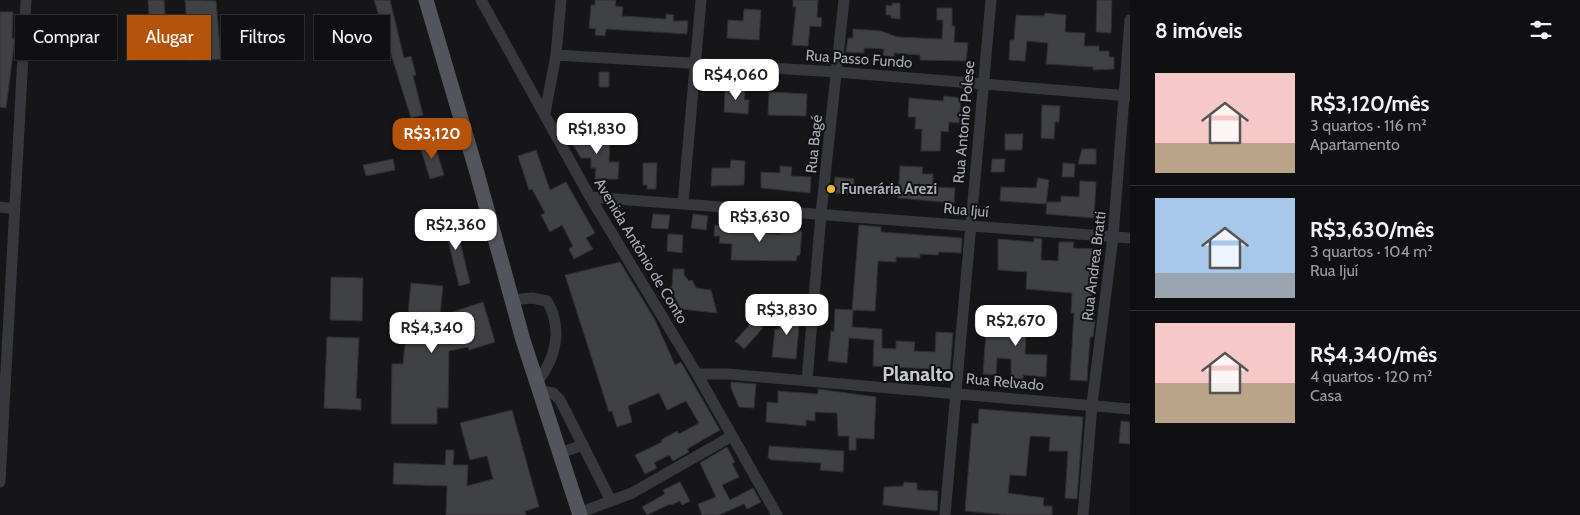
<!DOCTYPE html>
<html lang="pt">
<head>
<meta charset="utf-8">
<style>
	:root { --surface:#101012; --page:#19191b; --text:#f1f3f6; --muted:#9c9d9f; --line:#303032; --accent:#b45309 }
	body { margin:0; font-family:Cabin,sans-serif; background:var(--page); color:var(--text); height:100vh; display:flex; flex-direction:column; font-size:19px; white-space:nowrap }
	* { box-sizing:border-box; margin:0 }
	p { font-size:16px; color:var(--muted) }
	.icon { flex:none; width:28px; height:28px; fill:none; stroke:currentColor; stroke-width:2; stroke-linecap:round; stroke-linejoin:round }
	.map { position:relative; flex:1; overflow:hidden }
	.side { display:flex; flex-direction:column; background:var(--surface); width:450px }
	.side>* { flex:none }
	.top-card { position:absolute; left:15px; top:15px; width:475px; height:45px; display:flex; gap:10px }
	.price { position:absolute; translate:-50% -42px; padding:0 11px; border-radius:10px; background:#fff; color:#222; font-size:16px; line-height:32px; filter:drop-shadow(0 1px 2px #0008) }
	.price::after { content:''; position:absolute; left:50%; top:30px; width:15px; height:11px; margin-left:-8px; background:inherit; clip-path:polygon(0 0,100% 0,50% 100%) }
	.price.selected { background:var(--accent); color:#fff }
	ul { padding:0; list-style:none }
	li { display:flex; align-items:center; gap:15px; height:125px; padding:0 25px }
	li+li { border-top:1px solid var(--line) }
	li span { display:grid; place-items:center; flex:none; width:140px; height:100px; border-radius:0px; color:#555 }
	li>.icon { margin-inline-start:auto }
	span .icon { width:60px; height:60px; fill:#fffc; stroke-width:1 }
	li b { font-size:21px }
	h2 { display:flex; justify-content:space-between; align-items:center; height:60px; padding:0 25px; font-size:21px }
	.chip { padding:0 18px; border-radius:0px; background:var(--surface); box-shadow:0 1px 4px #0004,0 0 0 1px var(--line); font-size:18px; line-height:45px }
	.chip.selected { background:var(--accent); color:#fff }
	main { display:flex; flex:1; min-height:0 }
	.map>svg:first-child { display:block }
	.green { fill:#1e261f }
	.building { fill:#404145; stroke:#303034 }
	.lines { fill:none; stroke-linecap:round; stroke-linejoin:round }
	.minor { stroke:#37383d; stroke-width:11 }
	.major { stroke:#53555c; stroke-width:15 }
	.poi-dot { fill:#f2b134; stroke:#111113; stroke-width:2 }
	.labels { text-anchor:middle; stroke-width:4; stroke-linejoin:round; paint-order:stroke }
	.street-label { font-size:15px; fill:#a8adb8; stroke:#111113 }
	.poi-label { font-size:15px; font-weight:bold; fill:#a8adb8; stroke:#111113; text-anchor:start }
	.district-label { font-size:20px; font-weight:bold; fill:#c9ccd4; stroke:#111113 }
</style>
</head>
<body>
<main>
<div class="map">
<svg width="1130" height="515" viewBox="0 0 1130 515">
	<rect width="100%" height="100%" fill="#161618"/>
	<path class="green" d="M1012,313H1039V325L1011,324Z"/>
	<path class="building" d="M148,0H164L165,15L149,16Z
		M185,0L216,1L221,59L190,61Z
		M374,0H390L404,58L411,56L416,75L413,76L423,115L411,118Z
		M595,0H616L615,6L623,7L622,16L666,19V14L674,15L673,21H688L687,34L606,29L605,36L595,35L596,29L589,28L591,5H595Z
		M793,0H818L817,17L822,18L821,27L810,26L808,46L792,45L796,7H793Z
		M1097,0H1112L1111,33L1096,32Z
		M892,3H900V19L891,18V15H886V5L892,6Z
		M937,8H952V26H955L954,42L968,43L966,61L920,60V55L894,53V57L883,55L884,49L864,48V53L846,52L848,38H853V29L881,31L897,37L942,39L943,20H937Z
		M744,9L761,10L759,40L727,38L728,20L743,21Z
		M0,12H13L12,38H15L6,108L0,107Z
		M1045,13L1066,15L1065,32L1085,33L1084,46H1099V51H1109V57H1114V69L1093,70V67L1046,64L1048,43L1027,41L1025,61L1009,60L1010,40H1014L1016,15L1044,16Z
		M599,72H609V87H599Z
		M735,84L746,85L744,100H749L748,114L724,112L725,90H735Z
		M769,92L807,94L806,116L768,115Z
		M944,96L961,98L959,123L949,122L948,132L941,131L940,151H921L922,129H915L916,117H908L909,98L943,101Z
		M1042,105L1060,106L1059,122H1055L1054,139L1041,138Z
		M1005,134H1023L1022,150H1005Z
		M567,135L610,137L609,162H619L618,179H595L596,168H591V158H581Z
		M434,142L444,175L430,179L420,146Z
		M1082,149H1096V164H1078Z
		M536,150L550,190L566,182L595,233L586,238L593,249L574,259L569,249L573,246L562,225L550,232L541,215L545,213L532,189L529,190L518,156Z
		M393,159L395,170L366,176L363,165Z
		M992,159H1005L1004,172H991Z
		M731,160L745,161L744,185L711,186L712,168H730Z
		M643,163H657L656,189H647V185H643Z
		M1063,163L1075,164L1074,177H1062Z
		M780,166L792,167L791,176L811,177L810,193L761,188V172L780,173Z
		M900,166L923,167L922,174H933V187L955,188L954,203L898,198Z
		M835,177L854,179L853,194L834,193Z
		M1038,178L1049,180L1046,204L1000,201L1001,187L1036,188Z
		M1080,181L1096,182L1094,218L1046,214L1047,202H1061V196L1079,197Z
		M653,214L670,215L668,229L651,228Z
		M693,214L708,216L706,230L691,228Z
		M454,216L470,283L459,286L443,219Z
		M734,224L755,225V233L781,234V230L802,231L800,255L797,256L796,261L731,260L732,244L719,243L720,236H714L715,225L734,226Z
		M859,225L881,227V232L962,238L961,253L939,252L938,255L920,254V258L896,257V262L878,261L875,311L852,310Z
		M668,234L683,235L682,253L667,251Z
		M1034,238L1042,239L1041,260L1058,261L1059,242H1074L1073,248L1096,249L1091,302H1094L1093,321H1095L1093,337H1090L1087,381L1070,380L1074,313H1071L1072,293L1026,289L1027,272L998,270V239L1034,242Z
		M620,262L655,320L675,365L681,362L720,430L687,449L689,452L673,461L669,455L654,463L657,468L645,474L635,455L662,442L661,440L677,431L679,434L699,423L686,401L667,410L659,393L628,406L632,422L617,427L612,411L609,412L565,275Z
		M673,269H684V275L689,281L692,280L696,288L711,290L717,313L681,309L669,287H672Z
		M331,277L363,278L362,321L330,320Z
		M411,283L443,286L440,316L483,302L495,342L469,350L468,347L449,351L448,408H437V424H391L392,364H403Z
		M1046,308L1056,309L1054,336H1026L1025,354L1047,355L1046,377L1023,375V379L1011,378V359L997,358L996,375L983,374L987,318L1006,319L1008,320V325L1045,327Z
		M835,309L853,310L852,327L882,329V348L896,349V341L915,342L914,351L935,352L936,332L953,333L950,370L873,366L874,340L849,338L847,363L828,361L831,331L834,332Z
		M780,312L800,314L796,359L772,357L775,329L779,330Z
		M754,320L763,328L744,349L735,341Z
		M327,337L359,338L356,398L361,399V410L324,408Z
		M731,382L756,384L754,408L739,407L731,388Z
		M818,389L876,397L874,439L856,438V450H849V436H838L837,413L815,412V421L806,420V426L766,422L767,402L778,403V391L818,394Z
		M979,409L1083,417L1077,499L1065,498L1068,451H1049L1050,437L1030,436L1026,476L1010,475L1008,493L1044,498L1043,506H1052V515H1008L965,511L972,423L978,424Z
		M512,410L539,507L525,511L526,515H446L447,486L393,484L394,463L445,465L446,450H454L453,465H468L467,486L493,479L487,456L470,460L460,423Z
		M1121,421L1130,422V444L1119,443Z
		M769,446L844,451L843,472L820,470L821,463L772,460L768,458Z
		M727,447L735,462L732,463L739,477L722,485L730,500L753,488L761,502L747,509L744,504L719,515H702L698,504L716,497L700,463Z
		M680,482L690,501L682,505L680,501L671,505L670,504L647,515L642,507L665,494L663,490Z
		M904,482L917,483V490L938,491L937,511L883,505L884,487L903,486Z"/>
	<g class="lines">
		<path class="minor" d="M481,0L590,197L697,374L777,515
			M556,55L837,72L1130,96
			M545,113L556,55L561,0
			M590,197L1130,238
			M683,203L701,0
			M0,207L15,209
			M512,300L532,298L547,301C563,328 556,358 538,381
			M697,374H727L1130,409
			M807,381L821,214L844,0
			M541,391L553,393L560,400L611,501
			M560,453L583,445
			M0,482L26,0
			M579,513L632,493L732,436
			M945,515L991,0
			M1083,515L1092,404L1113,237L1130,20"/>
		<path class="major" d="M426,0L477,173L523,340L580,515"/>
	</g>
	<circle class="poi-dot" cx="831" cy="189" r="5"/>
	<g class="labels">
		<g class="street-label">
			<text transform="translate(859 59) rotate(4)" y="5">Rua Passo Fundo</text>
			<text transform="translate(964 122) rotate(-85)" y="5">Rua Antonio Polese</text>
			<text transform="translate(814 144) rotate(-84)" y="5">Rua Bagé</text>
			<text transform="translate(966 210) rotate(5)" y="5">Rua Ijuí</text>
			<text transform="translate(641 251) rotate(59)" y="5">Avenida Antônio de Conto</text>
			<text transform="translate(1094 266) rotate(-83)" y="5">Rua Andrea Bratti</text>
			<text transform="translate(1005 382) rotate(5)" y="5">Rua Relvado</text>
		</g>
		<g class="poi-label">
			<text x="841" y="194">Funerária Arezi</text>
		</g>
		<g class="district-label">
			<text x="918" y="381">Planalto</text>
		</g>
	</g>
</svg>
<b class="price" style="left:736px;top:101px">R$4,060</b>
<b class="price" style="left:597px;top:155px">R$1,830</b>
<b class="price selected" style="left:432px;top:160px">R$3,120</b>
<b class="price" style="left:760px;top:243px">R$3,630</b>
<b class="price" style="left:456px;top:251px">R$2,360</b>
<b class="price" style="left:787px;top:336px">R$3,830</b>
<b class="price" style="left:1016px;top:347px">R$2,670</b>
<b class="price" style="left:432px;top:354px">R$4,340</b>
<div class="top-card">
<a class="chip">Comprar</a>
<a class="chip selected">Alugar</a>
<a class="chip">Filtros</a>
<a class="chip">Novo</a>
</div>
</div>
<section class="side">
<h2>8 imóveis<svg class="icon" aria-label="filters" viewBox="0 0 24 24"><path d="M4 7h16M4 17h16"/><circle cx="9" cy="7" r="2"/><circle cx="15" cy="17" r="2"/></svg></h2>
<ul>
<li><span style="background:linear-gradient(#f6c9c9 70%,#b9a48a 0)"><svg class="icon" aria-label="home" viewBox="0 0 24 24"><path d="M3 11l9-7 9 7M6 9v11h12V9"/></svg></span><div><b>R$3,120/mês</b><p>3 quartos · 116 m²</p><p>Apartamento</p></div></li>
<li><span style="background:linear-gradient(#a9c7e8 75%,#9aa5b1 0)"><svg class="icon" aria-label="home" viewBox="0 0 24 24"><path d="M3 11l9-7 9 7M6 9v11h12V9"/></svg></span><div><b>R$3,630/mês</b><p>3 quartos · 104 m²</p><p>Rua Ijuí</p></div></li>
<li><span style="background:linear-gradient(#f6c9c9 60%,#b9a48a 0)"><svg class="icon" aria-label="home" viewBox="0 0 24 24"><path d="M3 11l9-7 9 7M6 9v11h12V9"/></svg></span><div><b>R$4,340/mês</b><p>4 quartos · 120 m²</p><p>Casa</p></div></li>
</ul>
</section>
</main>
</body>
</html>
